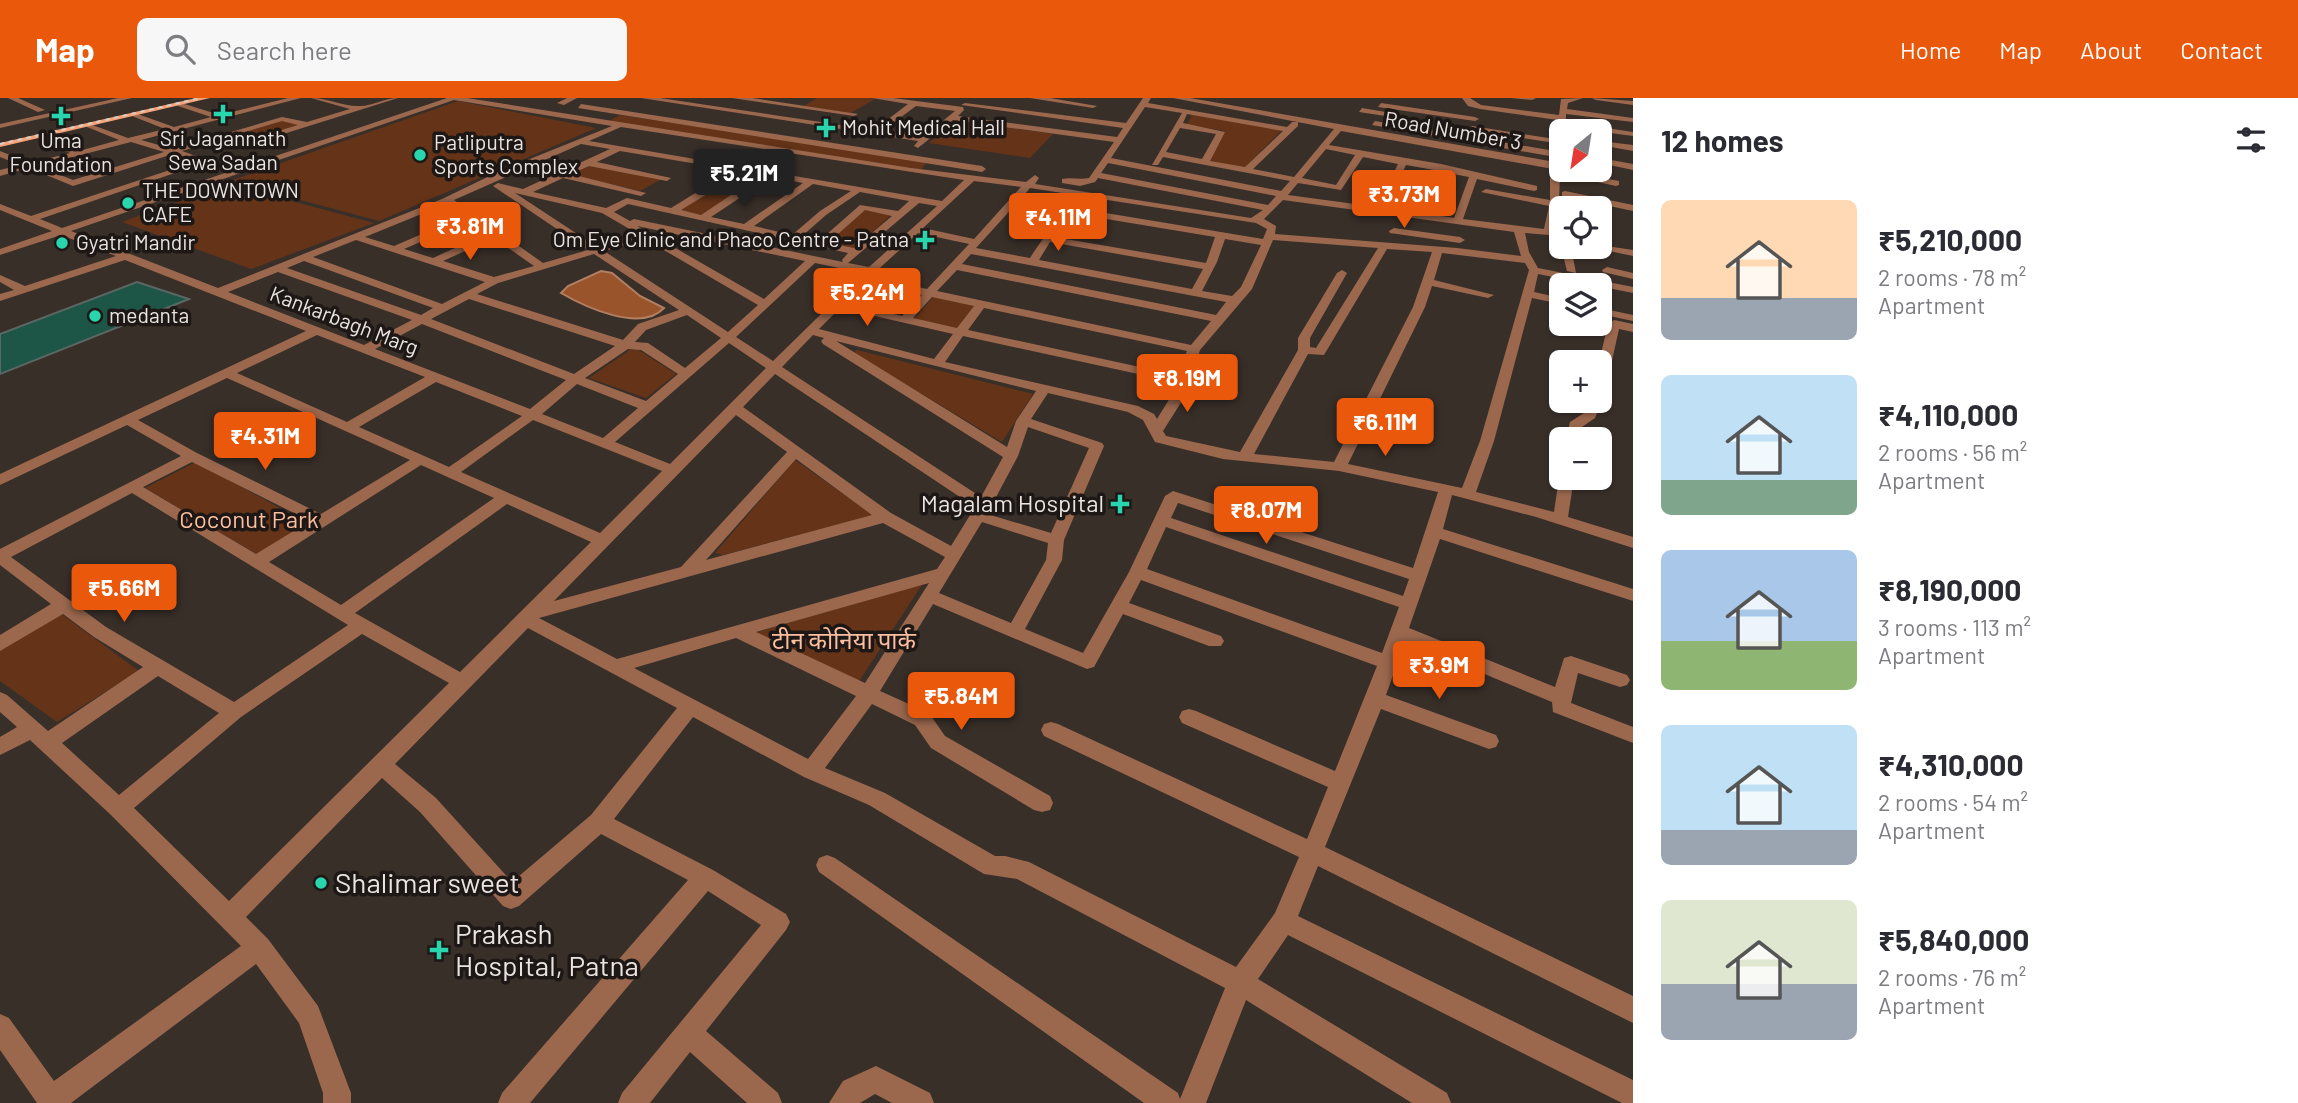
<!DOCTYPE html>
<html lang="en">
<head>
<meta charset="utf-8">
<style>
	:root { --surface:#fff; --page:#f7f7f7; --text:#2b2b33; --muted:#7c7c81; --accent:#ea580c }
	body { margin:0; font-family:Barlow,"Noto Sans Devanagari",sans-serif; background:var(--page); color:var(--text); height:100vh; display:flex; flex-direction:column; font-size:26px; white-space:nowrap }
	* { box-sizing:border-box; margin:0 }
	p { font-size:23px; color:var(--muted) }
	.icon { flex:none; width:38px; height:38px; fill:none; stroke:currentColor; stroke-width:2; stroke-linecap:round; stroke-linejoin:round }
	.map { position:relative; flex:1; overflow:hidden }
	.sheet { display:flex; flex-direction:column; background:var(--surface); width:665px }
	.sheet>* { flex:none }
	.needle { width:46px; rotate:210deg }
	.fabs { position:absolute; left:1549px; top:21px; display:grid; gap:14px }
	.fabs a { display:grid; place-items:center; width:63px; height:63px; border-radius:10px; background:var(--surface); box-shadow:0 2px 5px #0004; font-size:35px }
	.price { position:absolute; translate:-50% -60px; padding:0 16px; border-radius:7px; background:var(--accent); color:#fff; font-size:23px; line-height:46px; filter:drop-shadow(0 2px 4px #0008) }
	.price::after { content:''; position:absolute; left:50%; top:42px; width:21px; height:16px; margin-left:-10px; background:inherit; clip-path:polygon(0 0,100% 0,50% 100%) }
	.price.current { background:#222; color:#fff }
	ul { padding:0; list-style:none }
	li { display:flex; align-items:center; gap:21px; height:175px; padding:0 28px }
	li span { display:grid; place-items:center; flex:none; width:196px; height:140px; border-radius:10px; color:#555 }
	li>.icon { margin-inline-start:auto }
	span .icon { width:84px; height:84px; fill:#fffc; stroke-width:1 }
	li b { font-size:30px }
	h2 { display:flex; justify-content:space-between; align-items:center; height:84px; padding:0 28px; font-size:30px }
	header { display:flex; align-items:center; gap:42px; box-sizing:border-box; height:98px; padding:0 35px; background:var(--accent); color:#fff }
	header strong { font-size:33px }
	nav { display:flex; gap:38px; margin-inline-start:auto; font-size:24px }
	.search { width:490px; height:63px; background:var(--page); display:flex; align-items:center; gap:18px; box-sizing:border-box; padding:0 24px; border-radius:10px; color:var(--muted); font-size:26px }
	main { display:flex; flex:1; min-height:0 }
	.map>svg:first-child { display:block }
	.green { fill:#653418 }
	.water { fill:#9a542c; stroke:#b27f62; stroke-width:2 }
	.building { fill:#1d5647; stroke:#5a6763; stroke-width:2 }
	.lines { fill:none; stroke-linecap:round; stroke-linejoin:round }
	.minor { fill:#9b684e; fill-rule:evenodd }
	.major { fill:#f6a378; fill-rule:evenodd }
	.rail { stroke:#d7cfcb; stroke-width:2; stroke-dasharray:4.5 4.5; stroke-linecap:butt }
	.poi-dot { fill:#28d5ad; stroke:#1d1816; stroke-width:2.5 }
	.labels { text-anchor:middle; stroke-width:7; stroke-linejoin:round; paint-order:stroke }
	.far-poi-label { font-size:21px; fill:#eae3df; stroke:#1d1816; text-anchor:start }
	.far-street-label { font-size:21px; fill:#eae3df; stroke:#1d1816 }
	.poi-label { font-size:24px; fill:#eae3df; stroke:#1d1816; text-anchor:end }
	.park-label { font-size:24px; fill:#fcbe9f; stroke:#1d1816 }
	.near-poi-label { font-size:28px; fill:#eae3df; stroke:#1d1816; text-anchor:start }
</style>
</head>
<body>
<header>
<strong>Map</strong>
<div class="search"><svg class="icon" aria-label="search" viewBox="0 0 24 24"><circle cx="10" cy="10" r="6"/><path d="M15 15l6 6"/></svg>Search here</div>
<nav><a>Home</a><a>Map</a><a>About</a><a>Contact</a></nav>
</header>
<main>
<div class="map">
<svg width="1633" height="1005" viewBox="0 0 1633 1005">
	<rect width="100%" height="100%" fill="#392f29"/>
	<path class="green" d="M817,0H868L875,1L851,15L804,8Z
		M458,3L596,30L379,123L230,83Z
		M1192,16L1282,32L1244,70L1208,64L1225,33L1187,27Z
		M620,17L928,63L918,75L607,24Z
		M282,22L305,27L243,45L222,40Z
		M955,22L1053,36L1030,60L929,45Z
		M587,66L662,81L640,93L568,76Z
		M740,74L763,77L701,117L678,112Z
		M228,86L374,125L251,171L122,124Z
		M864,111L891,117L853,151L829,145Z
		M933,199L975,207L957,230L914,221Z
		M637,251L676,276L646,300L589,280L630,252Z
		M857,252L1033,296L1002,344L853,255Z
		M795,362L873,417L723,457L715,455Z
		M196,364L309,426L258,457L145,390Z
		M920,483L923,485L856,588L752,536Z
		M60,515L139,573L57,624L0,583V550Z"/>
	<path class="water" d="M601,173L612,175L640,198L664,210C641,235 585,209 561,195L568,188Z"/>
	<path class="building" d="M137,184L189,201L0,276V236Z"/>
	<g class="lines">
		<path class="minor" d="M8,0H18L45,12L38,14Z
			M118,0H132L0,30V26Z
			M288,0H301L141,42L173,51L282,19L307,24L350,11L311,0C327,0 342,8 358,8C371,9 384,0 398,0L242,49L216,43L182,53L210,63L40,121L62,130L447,0H467L911,70L1026,84L1035,77L1039,80L1035,86L1251,120L1263,112L1098,80L1095,84L1080,88L1062,85V81C1071,79 1079,82 1089,80L1114,44L953,22L918,50L914,48L918,43L641,0H660L874,32L908,6L872,0H893L963,9L964,12L958,18L1117,39L1123,30L961,7L965,5L1126,25L1143,0H1151L1148,5L1287,29L1292,24H1298V28L1253,71L1294,79L1334,31L1173,0H1190L1561,65V72L1619,83V87L1616,88L1560,76L1559,104L1584,110L1558,109L1554,132L1549,137L1525,135L1529,154L1538,170L1633,189V195L1538,176L1534,194L1561,200V206L1532,200L1494,343L1476,394L1554,414L1559,380L1561,378L1574,380L1568,419L1633,439V450L1536,419L1452,397L1443,431L1633,491V503L1440,441L1409,530L1555,589L1564,560L1571,558L1627,577L1630,582L1627,587L1620,589L1578,575L1571,605L1633,629V645L1553,614L1552,604L1405,543L1386,597L1496,637L1499,643L1496,649L1489,651L1381,611L1325,749L1633,898V925L1318,768L1298,818L1633,982V1005H1622L1288,837L1258,881L1447,995L1451,1005H1412L1246,902L1206,1005H1144L819,774L816,767L819,760L827,757L835,760L1178,995L1180,1001L1225,890L1017,781L984,776L869,707L804,679L693,619L614,721L713,772L786,816L790,824L786,832L706,933L778,995L782,1005H747L690,954L650,1005H618L622,995L761,827L708,793L530,1005H498L502,995L688,782L601,736L519,808L511,811L503,808L420,714L382,680L246,819L268,841L318,908L351,995V1005H323V995L299,925L256,866L71,1005H37L0,952V916L9,920L54,983L241,848L111,717L30,642L0,657V639L17,629L0,614V594L7,597L48,633L143,569L94,539L63,516L0,553V537L51,506L0,467V451L181,358L127,327L0,387V376L306,233L125,162L0,203V196L14,192L0,184V177L25,188L116,158L61,137L0,157V151L52,133L0,112V106L31,118L197,63L173,56L73,88L29,70L0,78V72L20,67L0,59V53L30,65L70,55L38,40V36H44L79,53L119,42L87,29V25L128,40L165,31L132,18V14L174,29L211,19L178,8V4L220,17ZM454,2L612,28L500,73L442,101L218,190L71,133ZM916,8L955,13L923,39L882,33ZM1145,9L1182,15L1152,67H1158L1163,59L1290,83L1281,93L1111,60ZM1187,16L1283,33L1245,69L1210,63L1225,34L1183,25ZM282,23L298,27L242,44L225,40ZM621,29L964,82L942,103L589,43ZM1180,30L1216,36L1202,61L1166,54ZM1341,33L1553,71L1550,79V102L1486,91L1481,94L1549,108L1544,131L1463,121L1477,81L1534,93L1537,92V88L1441,66L1329,47ZM131,44L164,54L73,82L38,68ZM581,46L610,51L523,91L498,85L493,88L588,152L543,165L454,102ZM1326,51L1355,57L1336,87L1302,80ZM620,53L733,72L671,110L627,100L606,110L533,94L563,80L641,98L646,95L571,76L589,68L667,83L671,80L597,64ZM1363,59L1398,66L1377,109L1288,97L1298,85L1341,92ZM1108,65L1276,98L1268,107L1101,75ZM1406,67L1434,72L1414,114L1386,110ZM743,74L761,77L701,117L681,112ZM1442,74L1469,79L1454,120L1423,115ZM771,79L803,85L744,126L711,119ZM974,83L1021,89L974,141L923,130ZM813,86L851,93L820,113L792,137L754,128ZM1030,90L1256,125L1267,131L1263,141L1021,101ZM860,94L909,103L898,113L860,107L819,143L801,139L826,117ZM515,95L602,115L638,136L597,149ZM1283,102L1514,134L1521,158L1457,150L1275,136L1276,128L1264,121ZM919,105L937,108L869,169L848,165ZM446,106L464,118L394,148L365,139ZM628,106L848,155L842,162L843,164L634,121L630,123L614,114ZM1016,106L1215,139L1206,165L1054,139L1069,127L1090,123C1063,106 1042,142 1030,160L976,150ZM865,112L892,118L854,150L828,145ZM470,123L488,135L433,160L404,151ZM637,128L805,163L764,201ZM918,135L969,146L927,191L870,179ZM494,140L534,168L494,179L443,163ZM645,141L758,207L728,234L604,153ZM1225,141L1261,147L1241,189L1232,198L1202,193L1217,164ZM356,142L485,184L442,206L313,159ZM1273,142L1378,150L1316,250L1310,249V240L1347,175L1342,172L1337,175L1298,240V252L1240,354L1166,338L1163,333L1187,295L1200,252L1252,191ZM1050,144L1203,171L1192,191L1039,162ZM1387,151L1432,154L1413,209L1334,364L1254,356L1308,256L1324,257ZM1442,155L1525,165L1529,172L1480,343L1462,390L1348,366L1425,209L1432,188L1488,200L1494,197L1434,182ZM594,156L679,212L638,226L623,242L477,196L498,185ZM971,156L1226,204L1216,217L962,166ZM304,163L433,210L421,217L287,170ZM815,165L863,175L773,263L736,239ZM957,172L1211,223L1191,247L937,193ZM278,174L412,222L364,247L228,194ZM865,185L922,197L902,218L845,204ZM932,199L974,208L957,230L913,220ZM469,201L615,248L574,276L431,221ZM840,210L953,236L934,261L819,231ZM984,210L1187,253L1177,277L968,232ZM687,217L721,240L685,270L648,245L635,244L646,232ZM422,226L566,282L530,311L375,251ZM317,237L425,279L347,324L237,275ZM813,237L824,240L821,243L823,246L1003,359L981,399L782,269ZM963,238L1175,284L1173,295L1157,321L1154,316L1138,308L945,264ZM836,243L1036,293L1016,323L1007,349ZM729,245L766,270L670,366L615,344ZM628,251L641,252L678,276L646,303L585,280ZM775,276L975,409L951,448L891,415L743,309ZM227,280L410,362L321,416L197,355L138,322ZM436,284L522,318L449,369L359,329ZM577,286L638,310L603,340L542,316ZM1048,295L1128,314L1143,322L1155,344L1223,361L1339,373L1438,394L1413,470L1173,393L1165,398L1129,474L1083,555L1025,531L1062,462L1064,442L1104,348L1102,345L1031,321ZM736,317L787,354L681,469L554,503ZM533,322L662,373L600,435L461,374ZM1028,329L1089,350L1051,435L987,416L1018,358ZM796,361L872,417L706,462ZM192,364L310,423L256,456L143,389ZM421,367L494,400L341,507L269,464ZM132,395L348,527L234,604L106,529L11,459ZM1178,405L1409,481L1403,498L1171,420ZM507,406L591,444L460,574L355,515ZM982,424L1048,445L1046,462L1011,525L939,495ZM883,425L945,459L937,471L617,561L539,520ZM1166,429L1399,509L1382,555L1147,471ZM1141,482L1377,568L1335,673L1196,613L1189,611L1182,613L1179,619L1182,625L1328,689L1307,741L1058,626L1051,624L1044,626L1041,632L1044,638L1299,759L1275,815L1236,869L1029,764L1005,758H995L885,695L825,670L872,606L915,627L931,650L1034,712L1042,714L1050,712L1053,705L1050,698L945,638L929,615L880,593L933,506L1087,571L1094,569L1123,516L1209,548H1221L1224,543L1221,538L1129,505ZM929,485L865,585L756,534ZM528,530L677,610L591,717L512,784L436,700L395,666ZM362,536L449,585L229,803L134,710L241,619ZM736,540L856,598L808,661L634,570ZM158,578L219,615L119,697L62,645Z
			M567,0H577L564,7L557,5Z
			M732,0H752L858,16L854,18Z
			M1030,0H1050L1097,8L1093,10Z
			M1462,0H1470L1481,7L1559,17L1561,1L1583,0L1568,5L1567,11L1633,20V24L1566,16V24L1633,34V38L1565,29L1561,33L1557,31L1558,22L1480,11L1468,8Z
			M1511,0H1536L1532,2Z
			M1592,0L1633,3V7L1596,2Z
			M1381,5L1475,19L1479,21L1475,23L1378,9Z
			M581,6L982,68L986,71L982,74L578,10Z
			M1362,10L1392,15L1396,17L1392,19L1359,14Z
			M1375,23L1561,54V60L1372,27Z
			M1472,28L1555,41L1559,43L1555,45L1469,32Z
			M1600,43L1633,47V53L1600,47Z
			M1600,60L1633,66V72L1600,65Z
			M1565,93L1633,107V113L1562,98V94Z
			M1394,130L1460,139L1465,142L1460,145L1390,135L1389,133Z
			M1600,147L1633,152V158L1590,149Z
			M1561,149H1571L1576,175L1567,173Z
			M1607,169L1633,175V181L1603,174L1602,172Z
			M1600,210L1633,217V223L1600,216Z
			M1614,222L1633,226V234L1619,231L1607,285L1600,289L1599,264L1608,226Z
			M1600,300L1602,303L1595,320L1582,329L1580,341H1566L1570,324L1584,315L1588,303H1600Z
			M876,968L930,995L934,1005H892L875,996L860,1005H829L843,983Z"/>
		<path class="major" d="M196,0H210L0,49V45Z"/>
		<path class="rail" d="M0,46L201,0"/>
	</g>
	<g class="poi-dot">
		<path d="M219.5 5.5h7v7h7v7h-7v7h-7v-7h-7v-7h7z"/>
		<path d="M57.5 7.5h7v7h7v7h-7v7h-7v-7h-7v-7h7z"/>
		<path d="M822.5 19.5h7v7h7v7h-7v7h-7v-7h-7v-7h7z"/>
		<circle cx="420" cy="57" r="7"/>
		<circle cx="128" cy="105" r="7"/>
		<path d="M921.5 131.5h7v7h7v7h-7v7h-7v-7h-7v-7h7z"/>
		<circle cx="62" cy="145" r="7"/>
		<circle cx="95" cy="218" r="7"/>
		<path d="M1116.5 395.5h7v7h7v7h-7v7h-7v-7h-7v-7h7z"/>
		<circle cx="321" cy="785" r="7"/>
		<path d="M435.5 841.5h7v7h7v7h-7v7h-7v-7h-7v-7h7z"/>
	</g>
	<g class="labels">
		<g class="far-poi-label">
			<text x="842" y="37">Mohit Medical Hall</text>
			<text x="223" y="48" text-anchor="middle">Sri Jagannath<tspan x="223" dy="24">Sewa Sadan</tspan></text>
			<text x="61" y="50" text-anchor="middle">Uma<tspan x="61" dy="24">Foundation</tspan></text>
			<text x="434" y="52">Patliputra<tspan x="434" dy="24">Sports Complex</tspan></text>
			<text x="142" y="100">THE DOWNTOWN<tspan x="142" dy="24">CAFE</tspan></text>
			<text x="909" y="149" text-anchor="end">Om Eye Clinic and Phaco Centre - Patna</text>
			<text x="76" y="152">Gyatri Mandir</text>
			<text x="109" y="225">medanta</text>
		</g>
		<g class="far-street-label">
			<text transform="translate(1453 33) rotate(10)" y="7">Road Number 3</text>
			<text transform="translate(344 223) rotate(21)" y="7">Kankarbagh Marg</text>
		</g>
		<g class="poi-label">
			<text x="1104" y="414">Magalam Hospital</text>
		</g>
		<g class="park-label">
			<text x="249" y="430">Coconut Park</text>
			<text x="844" y="551">टीन कोनिया पार्क</text>
		</g>
		<g class="near-poi-label">
			<text x="335" y="795">Shalimar sweet</text>
			<text x="455" y="846">Prakash<tspan x="455" dy="32">Hospital, Patna</tspan></text>
		</g>
	</g>
</svg>
<div class="fabs">
<a><svg class="needle" viewBox="-14 -14 28 28"><path d="M0-13l5 13h-10z" fill="#e53935"/><path d="M0 13l5-13h-10z" fill="#7c7c81"/></svg></a>
<a><svg class="icon" aria-label="locate" viewBox="0 0 24 24"><circle cx="12" cy="12" r="6"/><path d="M12 2v4M12 18v4M2 12h4M18 12h4"/></svg></a>
<a><svg class="icon" aria-label="layers" viewBox="0 0 24 24"><path d="M12 4l9 5-9 5-9-5zM3 14l9 5 9-5"/></svg></a>
<a>+</a>
<a>−</a>
</div>
<b class="price current" style="left:744px;top:111px">₹5.21M</b>
<b class="price" style="left:1404px;top:132px">₹3.73M</b>
<b class="price" style="left:1058px;top:155px">₹4.11M</b>
<b class="price" style="left:470px;top:164px">₹3.81M</b>
<b class="price" style="left:867px;top:230px">₹5.24M</b>
<b class="price" style="left:1187px;top:316px">₹8.19M</b>
<b class="price" style="left:1385px;top:360px">₹6.11M</b>
<b class="price" style="left:265px;top:374px">₹4.31M</b>
<b class="price" style="left:1266px;top:448px">₹8.07M</b>
<b class="price" style="left:124px;top:526px">₹5.66M</b>
<b class="price" style="left:1439px;top:603px">₹3.9M</b>
<b class="price" style="left:961px;top:634px">₹5.84M</b>
</div>
<section class="sheet">
<h2>12 homes<svg class="icon" aria-label="filters" viewBox="0 0 24 24"><path d="M4 7h16M4 17h16"/><circle cx="9" cy="7" r="2"/><circle cx="15" cy="17" r="2"/></svg></h2>
<ul>
<li><span style="background:linear-gradient(#ffd9b3 70%,#9aa5b1 0)"><svg class="icon" aria-label="home" viewBox="0 0 24 24"><path d="M3 11l9-7 9 7M6 9v11h12V9"/></svg></span><div><b>₹5,210,000</b><p>2 rooms · 78 m²</p><p>Apartment</p></div></li>
<li><span style="background:linear-gradient(#bfe0f5 75%,#7fa58c 0)"><svg class="icon" aria-label="home" viewBox="0 0 24 24"><path d="M3 11l9-7 9 7M6 9v11h12V9"/></svg></span><div><b>₹4,110,000</b><p>2 rooms · 56 m²</p><p>Apartment</p></div></li>
<li><span style="background:linear-gradient(#a9c7e8 65%,#8fb573 0)"><svg class="icon" aria-label="home" viewBox="0 0 24 24"><path d="M3 11l9-7 9 7M6 9v11h12V9"/></svg></span><div><b>₹8,190,000</b><p>3 rooms · 113 m²</p><p>Apartment</p></div></li>
<li><span style="background:linear-gradient(#bfe0f5 75%,#9aa5b1 0)"><svg class="icon" aria-label="home" viewBox="0 0 24 24"><path d="M3 11l9-7 9 7M6 9v11h12V9"/></svg></span><div><b>₹4,310,000</b><p>2 rooms · 54 m²</p><p>Apartment</p></div></li>
<li><span style="background:linear-gradient(#dfe7d0 60%,#9aa5b1 0)"><svg class="icon" aria-label="home" viewBox="0 0 24 24"><path d="M3 11l9-7 9 7M6 9v11h12V9"/></svg></span><div><b>₹5,840,000</b><p>2 rooms · 76 m²</p><p>Apartment</p></div></li>
</ul>
</section>
</main>
</body>
</html>
